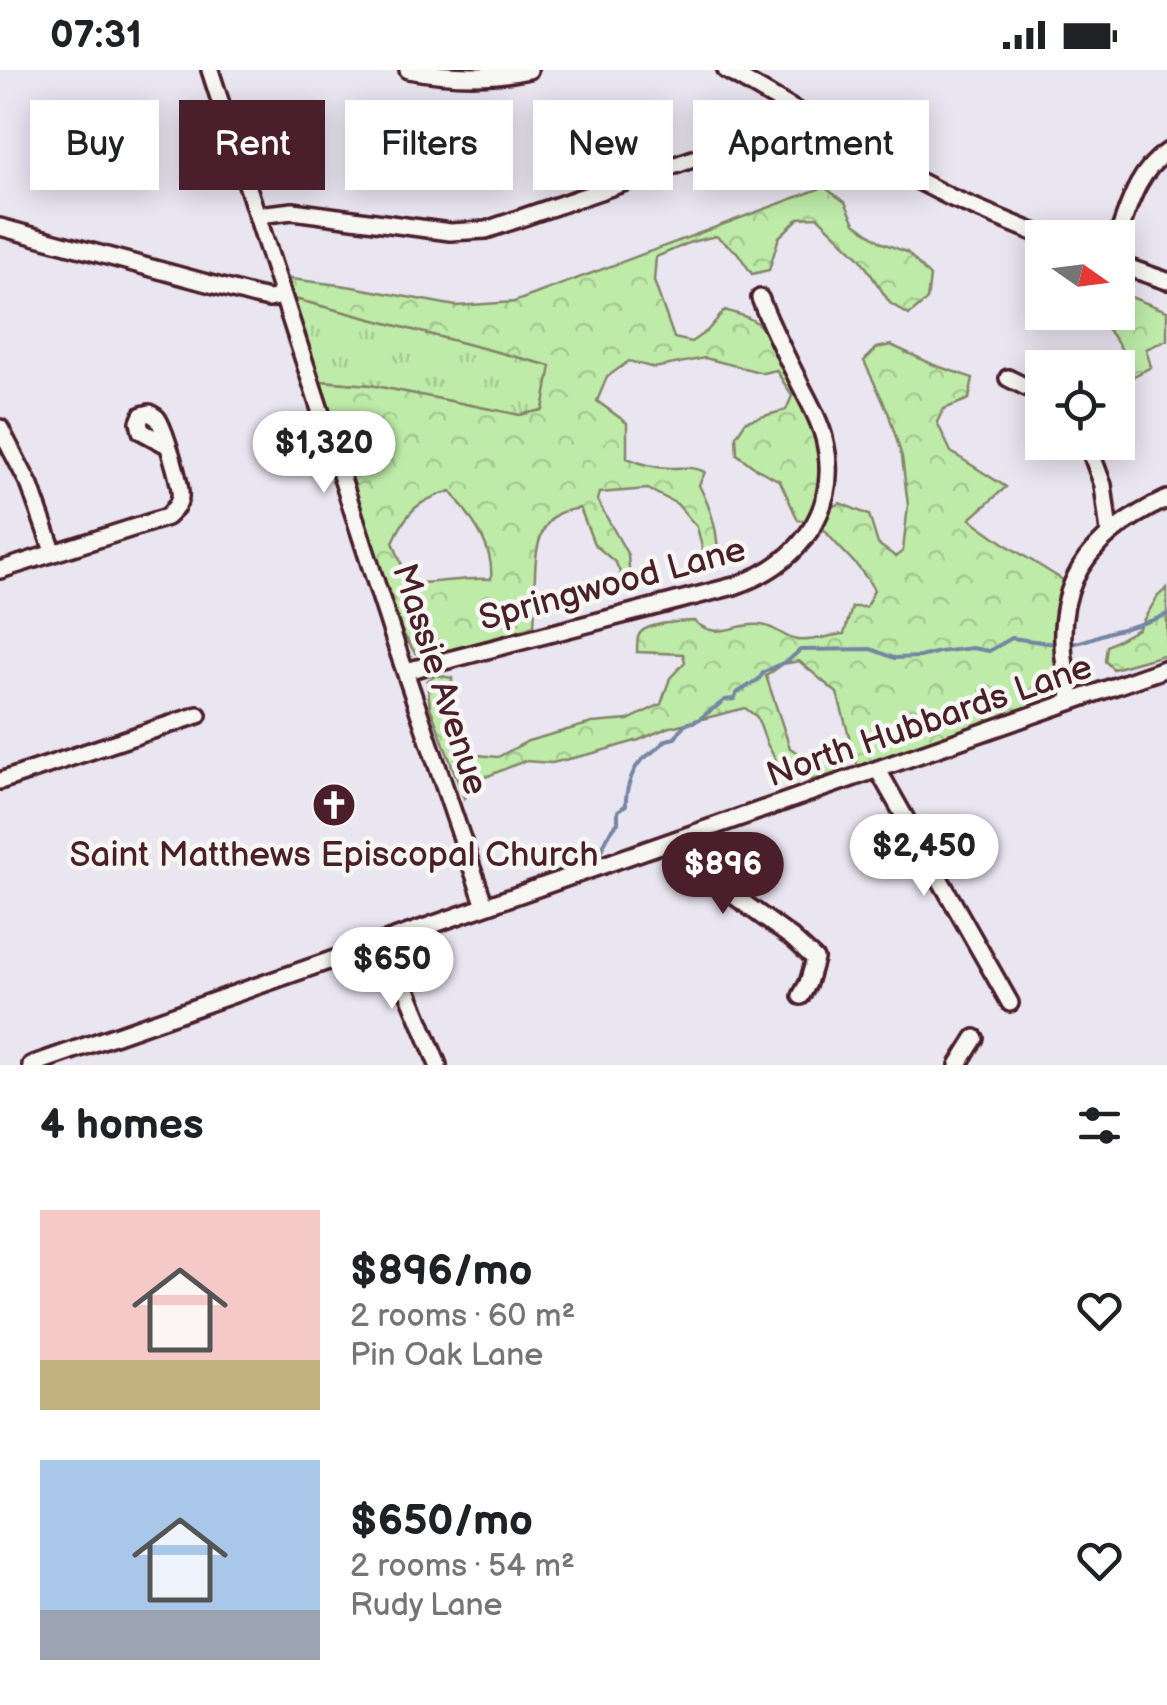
<!DOCTYPE html>
<html lang="en">
<head>
<meta charset="utf-8">
<style>
	:root { --surface:#fff; --page:#f6f6f6; --text:#202124; --muted:#757577; --accent:#4a1f2b }
	body { margin:0; font-family:"Balsamiq Sans",sans-serif; background:var(--page); color:var(--text); height:100vh; display:flex; flex-direction:column; font-size:38px; white-space:nowrap }
	* { box-sizing:border-box; margin:0 }
	p { font-size:32px; color:var(--muted) }
	.icon { flex:none; width:55px; height:55px; fill:none; stroke:currentColor; stroke-width:2; stroke-linecap:round; stroke-linejoin:round }
	.map { position:relative; height:995px; overflow:hidden }
	.drawer { display:flex; flex-direction:column; background:var(--surface); flex:1 }
	.drawer>* { flex:none }
	.hud { position:absolute; left:30px; top:30px; width:1108px; height:90px; display:flex; gap:20px }
	.needle { width:65px; rotate:104deg }
	.controls { position:absolute; left:1025px; top:150px; display:grid; gap:20px }
	.controls a { display:grid; place-items:center; width:110px; height:110px; border-radius:0px; background:var(--surface); box-shadow:0 5px 25px #0003; font-size:50px }
	.price { position:absolute; translate:-50% -85px; padding:0 22px; border-radius:35px; background:#fff; color:#222; font-size:32px; line-height:65px; filter:drop-shadow(0 2px 5px #0008) }
	.price::after { content:''; position:absolute; left:50%; top:60px; width:30px; height:22px; margin-left:-15px; background:inherit; clip-path:polygon(0 0,100% 0,50% 100%) }
	.price.current { background:var(--accent); color:#fff }
	ul { padding:0; list-style:none }
	li { display:flex; align-items:center; gap:30px; height:250px; padding:0 40px }
	li span { display:grid; place-items:center; flex:none; width:280px; height:200px; border-radius:0px; color:#555 }
	li>.icon { margin-inline-start:auto }
	span .icon { width:120px; height:120px; fill:#fffc; stroke-width:1 }
	li b { font-size:42px }
	h2 { display:flex; justify-content:space-between; align-items:center; height:120px; padding:0 40px; font-size:42px }
	.chip { padding:0 35px; border-radius:0px; background:var(--surface); box-shadow:0 5px 25px #0003; font-size:35px; line-height:90px }
	.chip.current { background:var(--accent); color:#fff }
	.status { display:flex; justify-content:space-between; align-items:center; height:70px; padding:0 50px; background:var(--surface); direction:ltr }
	.status svg { height:28px; fill:currentColor }
	.map>svg:first-child { display:block }
	.grass { fill:url(#grass-tufts); stroke:#84856a; stroke-width:2.5 }
	.forest { fill:url(#forest-crowns); stroke:#84856a; stroke-width:2.5; fill-rule:evenodd }
	.lines { fill:none; stroke-linecap:round; stroke-linejoin:round }
	.stream { stroke:#7586a2; stroke-width:4 }
	.minor-casing { stroke:#4a1f2b; stroke-width:22 }
	.minor { stroke:#f6f6f2; stroke-width:15 }
	.labels { text-anchor:middle; stroke-width:9; stroke-linejoin:round; paint-order:stroke }
	.street-label { font-size:35px; fill:#4a1f2b; stroke:#f6f6f2 }
	.poi-label { font-size:35px; fill:#4a1f2b; stroke:#f6f6f2 }
</style>
</head>
<body>
<div class="status"><b>07:31</b><svg viewBox="0 0 49 12"><path d="M0 12V9h3v3zM5 12V6h3v6zM10 12V3h3v9zM15 12V0h3v12zM26 1h20v11H26zM47 4h2v5h-2z"/></svg></div>
<div class="map">
<svg width="1167" height="995" viewBox="0 0 1167 995">
	<defs>
		<pattern id="grass-tufts" width="24" height="20" patternUnits="userSpaceOnUse" patternTransform="scale(2.5)"><rect width="24" height="20" fill="#beeba8"/><path d="M3 7l-1-3M5 7V3M7 7l1-3M15 17l-1-3M17 17v-4M19 17l1-3" fill="none" stroke="#a5c991"/></pattern>
		<pattern id="forest-crowns" width="20" height="18" patternUnits="userSpaceOnUse" patternTransform="scale(2.5)"><rect width="20" height="18" fill="#beeba8"/><path d="M2 6a3 3 0 1 1 6 0M12 15a3 3 0 1 1 6 0" fill="none" stroke="#a5c991"/></pattern>
	</defs>
	<rect width="100%" height="100%" fill="#e9e5f1"/>
	<filter id="ink" filterUnits="userSpaceOnUse"><feTurbulence type="fractalNoise" baseFrequency=".01" numOctaves="2"/><feDisplacementMap in="SourceGraphic" scale="20" xChannelSelector="R" yChannelSelector="G"/><feConvolveMatrix kernelMatrix="1 2 1 2 8 2 1 2 1" color-interpolation-filters="sRGB"/></filter>
	<g filter="url(#ink)">
		<path class="grass" d="M291,228L552,296L543,340L520,345L370,315L319,311Z"/>
		<path class="forest" d="M824,117L845,132L855,153L882,173L907,182L930,207L927,230L909,245L890,233L860,188L818,147L799,148L779,167L769,200L752,204L737,182L716,166L691,172L656,187L654,211L674,268L691,272L707,261L725,240C736,244 752,247 760,256C791,288 822,361 818,406C817,421 813,437 810,452L798,450L780,411L755,398L737,384L736,366L746,351L786,340L792,326L776,300L763,303L705,288L654,298L629,291L607,307L597,331L627,353V388C641,394 655,398 671,398C684,398 692,396 705,402L699,415C712,441 720,466 717,494L704,485L697,457L677,434L648,419L599,423L597,430L628,485L630,510L623,509L616,493L594,474L580,438C572,440 562,440 556,445C527,466 537,524 534,556L441,587L415,583L401,560L319,311L370,315L520,345L543,340L551,296L291,228L283,208L347,216L456,236L514,232ZM451,421C471,449 494,474 491,509C467,507 440,513 415,513L403,498L393,472C407,441 418,430 451,421Z
			M1118,222L1167,241V270L1146,279L1151,297L1126,310L1118,305L1116,297L1121,278L1107,258L1065,247L1060,243L1118,242Z
			M891,275L934,295L973,308L969,329L944,339L937,352L951,382L1006,417L970,449L1008,476L1063,510L1055,553L1065,624L858,698L837,623L799,591L783,594L766,606L790,678L803,686L819,683L833,687L836,703C818,710 803,713 785,706L767,674L757,647L745,638L667,658L639,670L594,683L552,693L524,691L483,708L464,728L430,637L427,611L436,605L452,608L453,654L460,672L478,685L498,687L528,671L592,653L628,650L661,634L670,608L685,592L683,584L637,582C637,578 637,568 639,565C644,553 682,551 694,551C718,572 735,552 761,555C775,556 784,568 797,570C811,572 830,565 844,564L852,537H866L874,520C861,495 839,480 823,458L830,438L840,433L869,445L878,474L896,487L903,481L908,435L902,387L888,342L864,291L877,278Z
			M1167,518V584L1113,599L1105,591L1107,576L1138,559L1158,526Z"/>
		<g class="lines">
			<path class="stream" d="M1070,574C1085,572 1096,566 1110,562C1130,557 1149,553 1167,544
				M598,788C602,778 610,760 618,753V741L626,735C625,723 631,703 639,693C647,684 658,680 666,670L675,668L684,655L698,650L725,630L734,629L737,623L758,610L764,602L789,590L800,580L871,579L894,588L920,587L939,582L972,578L989,581L1012,568L1055,574"/>
			<defs>
				<path id="minor" d="M210,0L397,578L485,836
					M408,0C448,7 489,9 529,0
					M726,0L903,103L952,128L1048,168
					M257,145L293,141L450,162L486,160L772,62L806,46
					M0,157L255,226L269,229L282,226
					M1117,168C1129,136 1137,102 1167,82
					M1118,194L1167,211
					M1008,308L1042,325
					M0,358L30,416L53,481
					M1087,372L1103,415L1109,462
					M0,500L167,447C173,441 179,435 180,427C182,416 164,357 157,348C155,346 152,345 150,343L142,345L139,352L141,361L167,375
					M406,601L734,516C799,494 842,439 824,368C819,348 808,330 799,312C785,284 771,257 760,228
					M1072,631C1046,532 1073,472 1167,429
					M878,700L1010,933
					M0,711L198,645
					M672,772L678,785L792,868L815,889L808,913L801,926
					M387,871L438,995
					M31,995L1167,598
					M958,995L975,968"/>
			</defs>
			<use href="#minor" class="minor-casing"/>
			<use href="#minor" class="minor"/>
		</g>
	</g>
	<defs>
		<symbol id="church-disc" viewBox="-11 -11 22 22"><circle r="9.5" fill="#4a1f2b" stroke="#f6f6f2"/><path d="M-1.2-6h2.4v3.5h3.3v2.4h-3.3V6h-2.4V-.1h-3.3v-2.4h3.3Z" fill="#fff"/></symbol>
	</defs>
	<g fill-rule="evenodd">
		<use href="#church-disc" x="309" y="710" width="50" height="50"/>
	</g>
	<g class="labels">
		<g class="street-label">
			<text transform="translate(612 513) rotate(-15)" y="12">Springwood Lane</text>
			<text transform="translate(441 609) rotate(72)" y="12">Massie Avenue</text>
			<text transform="translate(929 650) rotate(-19)" y="12">North Hubbards Lane</text>
		</g>
		<g class="poi-label">
			<text x="334" y="796">Saint Matthews Episcopal Church</text>
		</g>
	</g>
</svg>
<div class="controls">
<a><svg class="needle" viewBox="-14 -14 28 28"><path d="M0-13l5 13h-10z" fill="#e53935"/><path d="M0 13l5-13h-10z" fill="#757577"/></svg></a>
<a><svg class="icon" aria-label="locate" viewBox="0 0 24 24"><circle cx="12" cy="12" r="6"/><path d="M12 2v4M12 18v4M2 12h4M18 12h4"/></svg></a>
</div>
<b class="price" style="left:324px;top:426px">$1,320</b>
<b class="price" style="left:924px;top:829px">$2,450</b>
<b class="price current" style="left:723px;top:847px">$896</b>
<b class="price" style="left:392px;top:942px">$650</b>
<div class="hud">
<a class="chip">Buy</a>
<a class="chip current">Rent</a>
<a class="chip">Filters</a>
<a class="chip">New</a>
<a class="chip">Apartment</a>
</div>
</div>
<section class="drawer">
<h2>4 homes<svg class="icon" aria-label="filters" viewBox="0 0 24 24"><path d="M4 7h16M4 17h16"/><circle cx="9" cy="7" r="2"/><circle cx="15" cy="17" r="2"/></svg></h2>
<ul>
<li><span style="background:linear-gradient(#f6c9c9 75%,#c2b280 0)"><svg class="icon" aria-label="home" viewBox="0 0 24 24"><path d="M3 11l9-7 9 7M6 9v11h12V9"/></svg></span><div><b>$896/mo</b><p>2 rooms · 60 m²</p><p>Pin Oak Lane</p></div><svg class="icon" aria-label="heart" viewBox="0 0 24 24"><path d="M12 20l-8-8c-3-5 5-10 8-4 3-6 11-1 8 4z"/></svg></li>
<li><span style="background:linear-gradient(#a9c7e8 75%,#9aa5b1 0)"><svg class="icon" aria-label="home" viewBox="0 0 24 24"><path d="M3 11l9-7 9 7M6 9v11h12V9"/></svg></span><div><b>$650/mo</b><p>2 rooms · 54 m²</p><p>Rudy Lane</p></div><svg class="icon" aria-label="heart" viewBox="0 0 24 24"><path d="M12 20l-8-8c-3-5 5-10 8-4 3-6 11-1 8 4z"/></svg></li>
</ul>
</section>
</body>
</html>
